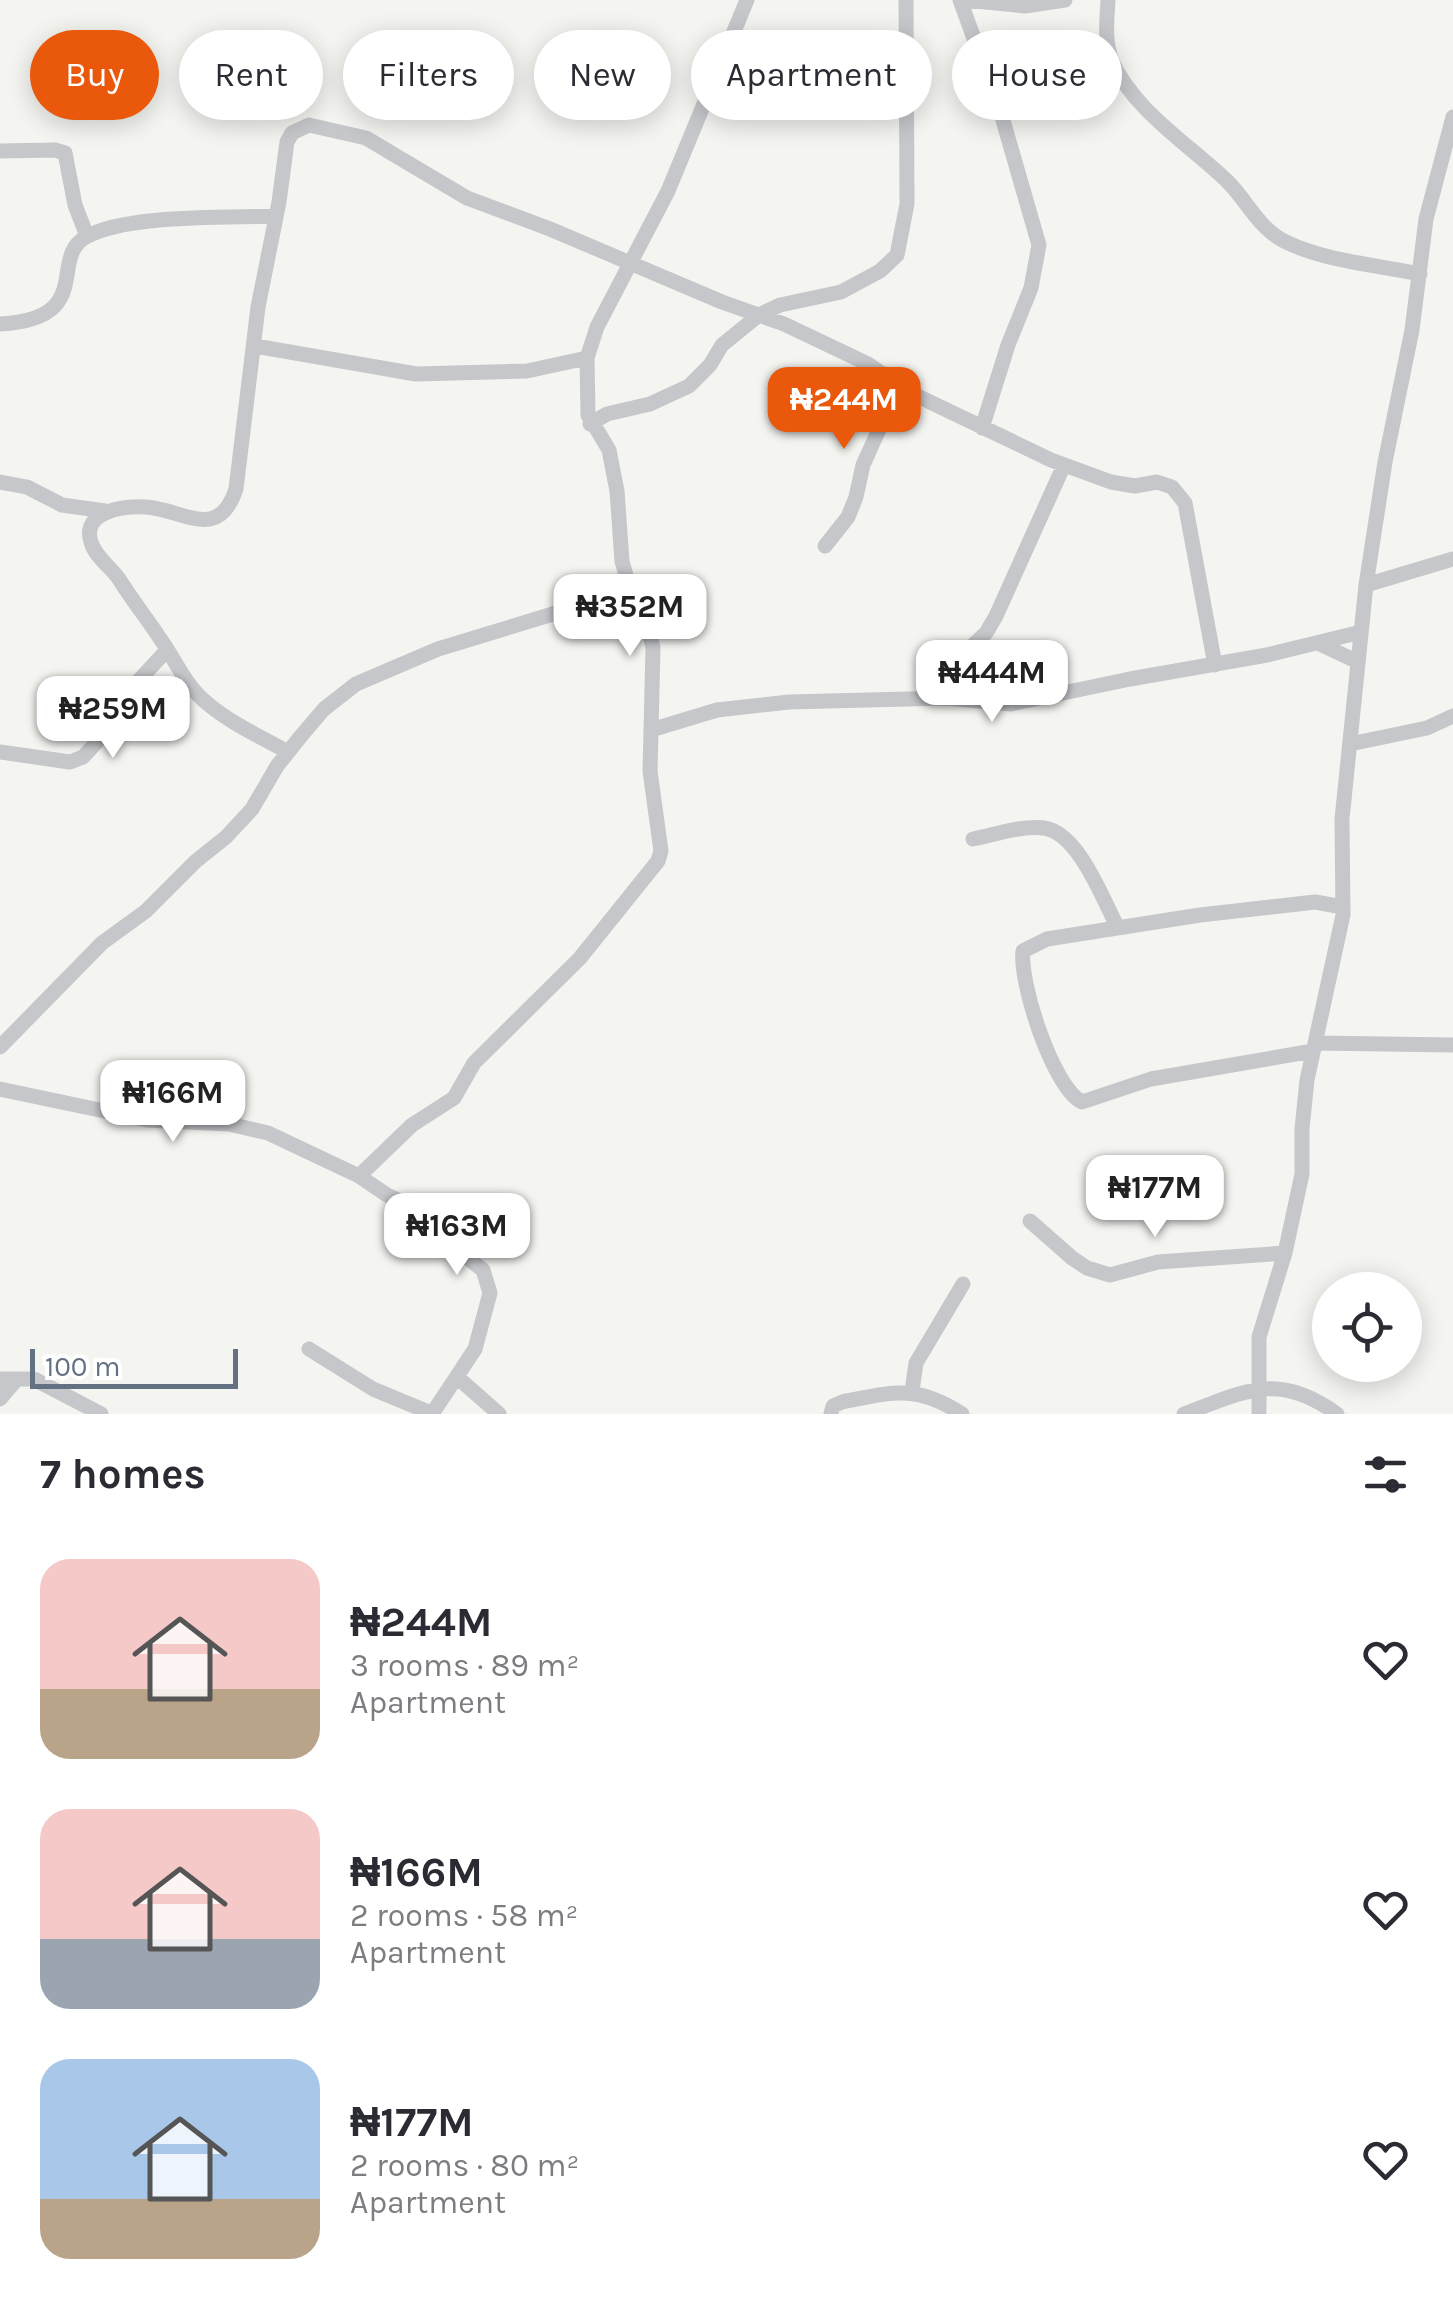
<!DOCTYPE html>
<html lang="en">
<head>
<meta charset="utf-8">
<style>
	:root { --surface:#fff; --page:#f7f7f7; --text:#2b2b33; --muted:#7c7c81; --accent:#ea580c }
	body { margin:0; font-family:Karla,sans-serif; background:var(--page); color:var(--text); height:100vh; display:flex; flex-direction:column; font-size:38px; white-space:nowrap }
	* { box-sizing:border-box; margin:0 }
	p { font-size:32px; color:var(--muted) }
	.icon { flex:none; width:55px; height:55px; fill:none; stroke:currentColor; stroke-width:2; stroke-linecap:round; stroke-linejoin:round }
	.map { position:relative; height:1414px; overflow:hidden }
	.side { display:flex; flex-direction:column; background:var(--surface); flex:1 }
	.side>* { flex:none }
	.banner { position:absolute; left:30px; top:30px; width:1395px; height:90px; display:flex; gap:20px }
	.buttons { position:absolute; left:1312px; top:1272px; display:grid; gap:20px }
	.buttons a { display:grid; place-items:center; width:110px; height:110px; border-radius:50%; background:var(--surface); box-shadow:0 5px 25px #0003; font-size:50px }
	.scale { position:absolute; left:30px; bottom:25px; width:208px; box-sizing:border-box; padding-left:10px; border:5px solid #647182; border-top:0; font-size:28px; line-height:35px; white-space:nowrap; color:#647182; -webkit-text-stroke:8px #fff; paint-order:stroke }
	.price { position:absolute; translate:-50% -85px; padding:0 22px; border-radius:20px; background:#fff; color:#222; font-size:32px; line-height:65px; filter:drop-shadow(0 2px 5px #0008) }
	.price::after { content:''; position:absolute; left:50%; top:60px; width:30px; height:22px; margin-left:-15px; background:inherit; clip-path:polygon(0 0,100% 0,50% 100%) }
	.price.current { background:var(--accent); color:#fff }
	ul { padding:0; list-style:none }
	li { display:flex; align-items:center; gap:30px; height:250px; padding:0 40px }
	li span { display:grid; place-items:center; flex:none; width:280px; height:200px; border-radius:30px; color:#555 }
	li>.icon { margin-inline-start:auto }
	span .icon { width:120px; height:120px; fill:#fffc; stroke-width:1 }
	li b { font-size:42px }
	h2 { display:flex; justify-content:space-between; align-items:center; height:120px; padding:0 40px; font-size:42px }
	.chip { padding:0 35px; border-radius:45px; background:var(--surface); box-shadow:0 5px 25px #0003; font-size:35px; line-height:90px }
	.chip.current { background:var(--accent); color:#fff }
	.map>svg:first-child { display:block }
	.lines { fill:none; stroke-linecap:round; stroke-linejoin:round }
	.minor { stroke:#c5c7cb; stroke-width:15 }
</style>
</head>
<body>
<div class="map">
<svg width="1453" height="1414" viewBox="0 0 1453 1414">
	<rect width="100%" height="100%" fill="#f4f5f1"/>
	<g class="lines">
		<path class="minor" d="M960,0L1000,110L1039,245L1031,288L1008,345L982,428
			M965,0L1025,6L1065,0
			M1108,0C1107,20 1104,42 1112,61C1133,110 1191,146 1228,182C1248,202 1259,229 1286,242C1325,261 1377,265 1420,274
			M0,151L55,150L65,153L75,205L87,236
			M0,324C96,319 48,258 86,237C126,214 228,218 276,216
			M255,346L416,374L527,371L587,358
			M590,424L607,414L650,404L689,386L710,365L722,345L759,315L780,305L841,292L880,271L897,255L907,204L906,0
			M0,482L27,487L62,505L105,511
			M825,546L848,517L856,497L863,465L886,414L907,391
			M1366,585L1453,559
			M1320,644L1358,662
			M962,699L965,653L986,633L996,616L1064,465
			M651,730L717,710L789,702L947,698L1011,704L1130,679L1267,655L1361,632
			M1350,744L1427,728L1453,716
			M0,752L70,762L83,757L109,729L129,691L167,650
			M288,752C261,737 232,724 208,704C189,689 180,670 167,649C152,625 134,603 119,579C111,567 95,557 91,542C81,511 124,506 145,507C181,508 218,544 236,489L258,307L279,202L287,142L292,133L309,125L366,138L467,198L550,229L722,302L784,324L868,364L907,391L1051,460L1111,482L1135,486L1157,482L1172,487L1185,503L1215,665
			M973,839C994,835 1022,825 1044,828C1079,833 1103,900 1118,928
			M1315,1043L1453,1045
			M0,1047L102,943L146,911L196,861L226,837L252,809L277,766L301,736L324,709L356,684L438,649L579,606L628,583
			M1313,1051L1151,1079L1082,1102C1053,1088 1019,982 1023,951L1047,939L1200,915L1315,902L1343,907
			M0,1089L147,1120L229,1124L268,1133L359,1176L387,1195L420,1210L449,1230L465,1256L483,1270L490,1293L475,1349L432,1414
			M359,1176L412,1125L454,1098L474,1063L580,958L658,861L661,851L650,771L653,648L647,621L628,583L622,561L617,491L609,450L588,415L587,358L597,327L668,191L747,0
			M1030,1221L1072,1258L1087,1268L1110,1275L1158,1262L1285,1253
			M309,1349L373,1389L433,1414
			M457,1377L499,1414
			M0,1379H34L101,1414
			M912,1391L916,1363L963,1284
			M0,1399L17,1379
			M831,1414L833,1406L842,1402C893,1392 916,1384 962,1414
			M1184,1414C1246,1391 1278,1371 1337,1414
			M1259,1414V1337L1285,1253L1302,1174V1129L1307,1080L1343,915L1342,819L1366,585L1385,462L1412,330L1426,219L1453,117"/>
	</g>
</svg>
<div class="buttons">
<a><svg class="icon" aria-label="locate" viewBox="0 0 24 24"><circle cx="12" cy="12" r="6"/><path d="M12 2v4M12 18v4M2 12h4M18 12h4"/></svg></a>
</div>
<div class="scale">100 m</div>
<b class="price current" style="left:844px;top:452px">₦244M</b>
<b class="price" style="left:630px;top:659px">₦352M</b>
<b class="price" style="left:992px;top:725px">₦444M</b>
<b class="price" style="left:113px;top:761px">₦259M</b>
<b class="price" style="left:173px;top:1145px">₦166M</b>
<b class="price" style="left:1155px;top:1240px">₦177M</b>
<b class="price" style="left:457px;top:1278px">₦163M</b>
<div class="banner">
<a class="chip current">Buy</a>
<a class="chip">Rent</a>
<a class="chip">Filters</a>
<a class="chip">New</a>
<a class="chip">Apartment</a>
<a class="chip">House</a>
</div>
</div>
<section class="side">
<h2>7 homes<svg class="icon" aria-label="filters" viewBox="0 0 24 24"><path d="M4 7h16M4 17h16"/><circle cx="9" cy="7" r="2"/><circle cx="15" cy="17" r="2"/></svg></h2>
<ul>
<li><span style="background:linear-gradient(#f6c9c9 65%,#b9a48a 0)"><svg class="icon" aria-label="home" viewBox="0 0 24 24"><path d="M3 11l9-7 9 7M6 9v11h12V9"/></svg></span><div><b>₦244M</b><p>3 rooms · 89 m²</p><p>Apartment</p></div><svg class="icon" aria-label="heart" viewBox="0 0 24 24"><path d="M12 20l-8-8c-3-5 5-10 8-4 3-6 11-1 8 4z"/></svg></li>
<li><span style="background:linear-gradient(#f6c9c9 65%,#9aa5b1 0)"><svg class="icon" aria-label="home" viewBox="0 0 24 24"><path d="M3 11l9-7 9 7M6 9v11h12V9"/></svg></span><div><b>₦166M</b><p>2 rooms · 58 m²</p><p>Apartment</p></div><svg class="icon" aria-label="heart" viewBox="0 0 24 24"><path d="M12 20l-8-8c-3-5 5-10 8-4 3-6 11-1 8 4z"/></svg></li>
<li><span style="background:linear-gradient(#a9c7e8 70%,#b9a48a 0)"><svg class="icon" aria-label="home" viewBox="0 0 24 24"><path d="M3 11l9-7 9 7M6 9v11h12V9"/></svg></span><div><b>₦177M</b><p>2 rooms · 80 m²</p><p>Apartment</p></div><svg class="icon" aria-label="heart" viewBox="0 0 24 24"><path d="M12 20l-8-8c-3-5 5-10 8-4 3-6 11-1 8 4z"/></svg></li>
</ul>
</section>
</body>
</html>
